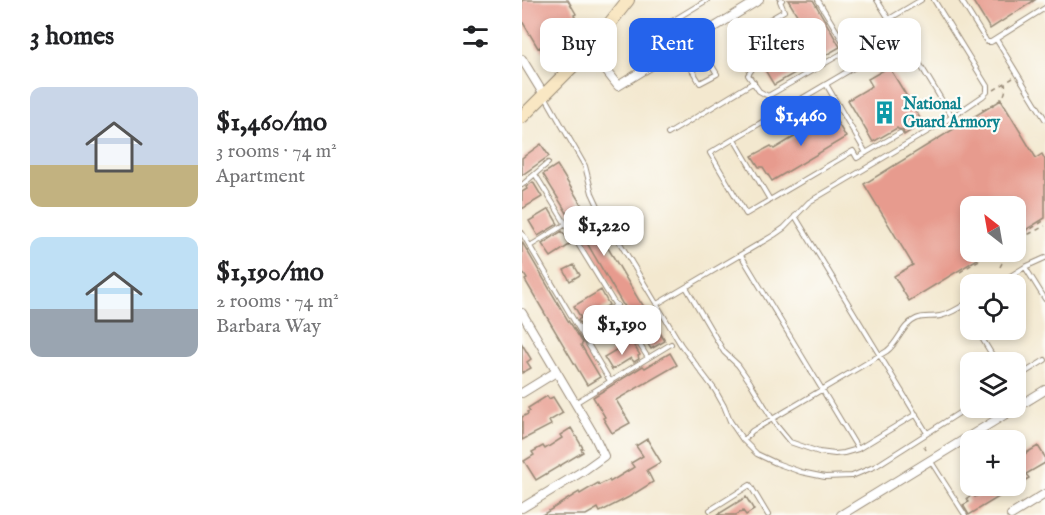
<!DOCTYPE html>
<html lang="en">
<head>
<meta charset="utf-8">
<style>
	:root { --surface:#fff; --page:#f2f2f2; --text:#202124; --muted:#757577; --accent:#2563eb }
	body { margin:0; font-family:"IM FELL English",serif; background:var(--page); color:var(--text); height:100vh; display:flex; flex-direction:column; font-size:22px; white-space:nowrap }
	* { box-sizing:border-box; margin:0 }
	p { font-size:20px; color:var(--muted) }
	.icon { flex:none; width:33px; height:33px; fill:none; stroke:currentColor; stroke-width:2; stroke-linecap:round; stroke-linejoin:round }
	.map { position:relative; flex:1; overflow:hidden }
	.panel { display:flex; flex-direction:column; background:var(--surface); width:522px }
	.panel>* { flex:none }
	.hud { position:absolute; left:18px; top:18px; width:414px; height:54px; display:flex; gap:12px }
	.needle { width:39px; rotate:329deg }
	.buttons { position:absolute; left:438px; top:196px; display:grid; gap:12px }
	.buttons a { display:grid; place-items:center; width:66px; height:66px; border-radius:12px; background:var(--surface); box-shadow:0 3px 9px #0003; font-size:30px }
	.price { position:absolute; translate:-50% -51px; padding:0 14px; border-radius:12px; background:#fff; color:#222; font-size:20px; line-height:39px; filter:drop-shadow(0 2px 3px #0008) }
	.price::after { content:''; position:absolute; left:50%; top:36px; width:18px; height:14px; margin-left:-9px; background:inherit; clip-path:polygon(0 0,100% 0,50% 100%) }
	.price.on { background:var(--accent); color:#fff }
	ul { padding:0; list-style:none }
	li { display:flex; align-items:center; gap:18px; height:150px; padding:0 30px }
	li span { display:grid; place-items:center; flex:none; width:168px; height:120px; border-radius:12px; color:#555 }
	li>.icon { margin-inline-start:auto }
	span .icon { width:72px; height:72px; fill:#fffc; stroke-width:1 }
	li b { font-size:26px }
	h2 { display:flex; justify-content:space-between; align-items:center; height:72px; padding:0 30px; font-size:26px }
	.pill { padding:0 21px; border-radius:12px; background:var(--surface); box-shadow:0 3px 9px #0003; font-size:21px; line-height:54px }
	.pill.on { background:var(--accent); color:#fff }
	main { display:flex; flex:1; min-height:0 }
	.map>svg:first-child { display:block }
	.building { fill:#e79b8e }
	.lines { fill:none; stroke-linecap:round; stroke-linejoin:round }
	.service-casing { stroke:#978976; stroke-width:6 }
	.minor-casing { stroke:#978976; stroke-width:10 }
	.secondary-casing { stroke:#978976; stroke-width:14 }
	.path { stroke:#978976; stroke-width:1.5; stroke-dasharray:4.5 4.5; stroke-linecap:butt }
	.service { stroke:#fff; stroke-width:4 }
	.minor { stroke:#fff; stroke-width:8 }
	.secondary { stroke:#f9e7c3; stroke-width:12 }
	.labels { text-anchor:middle; stroke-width:4.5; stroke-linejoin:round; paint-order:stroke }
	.culture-label { font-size:16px; font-weight:bold; fill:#0d838f; stroke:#fdfcf7; text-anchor:start }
</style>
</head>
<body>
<main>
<section class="panel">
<h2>3 homes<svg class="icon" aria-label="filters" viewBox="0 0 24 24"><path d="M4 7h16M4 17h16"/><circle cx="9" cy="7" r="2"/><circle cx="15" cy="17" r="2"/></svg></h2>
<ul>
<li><span style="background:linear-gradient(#c9d6e8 65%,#c2b280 0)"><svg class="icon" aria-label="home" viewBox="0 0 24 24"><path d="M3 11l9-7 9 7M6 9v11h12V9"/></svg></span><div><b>$1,460/mo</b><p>3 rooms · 74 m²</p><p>Apartment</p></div></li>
<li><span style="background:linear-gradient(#bfe0f5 60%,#9aa5b1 0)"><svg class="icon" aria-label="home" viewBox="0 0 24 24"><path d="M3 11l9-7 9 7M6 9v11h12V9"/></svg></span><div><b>$1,190/mo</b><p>2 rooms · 74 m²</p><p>Barbara Way</p></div></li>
</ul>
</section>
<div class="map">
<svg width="523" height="515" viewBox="0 0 523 515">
	<rect width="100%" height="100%" fill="#fdfcf7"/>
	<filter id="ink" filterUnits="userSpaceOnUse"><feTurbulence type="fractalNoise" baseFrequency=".0167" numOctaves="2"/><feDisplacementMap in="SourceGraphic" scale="12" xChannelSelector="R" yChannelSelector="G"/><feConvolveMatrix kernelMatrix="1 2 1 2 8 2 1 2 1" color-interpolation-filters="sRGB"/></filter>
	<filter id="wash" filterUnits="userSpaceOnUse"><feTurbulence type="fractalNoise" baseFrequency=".008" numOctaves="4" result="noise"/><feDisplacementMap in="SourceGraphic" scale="24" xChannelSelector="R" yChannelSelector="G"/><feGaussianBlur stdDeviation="1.35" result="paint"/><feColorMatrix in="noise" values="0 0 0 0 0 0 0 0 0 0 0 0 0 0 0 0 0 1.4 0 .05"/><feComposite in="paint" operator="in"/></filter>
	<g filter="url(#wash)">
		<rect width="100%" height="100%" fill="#f3e8cf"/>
		<g id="blocks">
			<path class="building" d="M0,0H46L54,14L52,15L54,19L42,26L40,22L27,29L33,39L31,40L33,44L20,51L18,47L16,48L0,21Z
				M266,0H291L318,47L252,85L243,70L291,41Z
				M450,0H513L468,29Z
				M367,67L401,123L382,135L381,130L376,129L375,128L351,142L326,100L350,86L346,79Z
				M479,100L514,158L520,154L523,160V218L494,236V207H448V252H467L387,301L372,276L391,265L342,184Z
				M308,110L324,137L250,181L241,167H237L230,156L249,146L252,149L296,123L293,119Z
				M19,144L27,156L0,175V158Z
				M35,165L92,258L118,302H119L143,341L129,349L102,305H101L47,212L45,213L21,174Z
				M11,182L20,197L0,209V192L5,189L4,187Z
				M27,209L36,224L16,236L7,221Z
				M40,231L49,244L29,257L20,244Z
				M0,242L48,324H49L61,343L59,345L78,377L65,385L3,280L5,279L0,271Z
				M52,265L58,275L48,281L42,270Z
				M79,290L87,305L58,323L56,320L59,318L52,306Z
				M91,312L99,326L73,341L71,338L68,339L62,330Z
				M109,341L118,355L116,356L117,359L112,362L109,358L90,370L82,357Z
				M0,344L9,359L5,362L9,368L0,373Z
				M148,353L155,365L94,400L108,423L90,433L81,418L83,417L71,397L121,366L123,368Z
				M25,396L27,399L31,397L41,413L27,421L29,425L0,440V417L6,414L5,412L8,411L6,408Z
				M49,428L61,448L59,449L61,452L14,480L2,461L12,455L10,452L21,446L23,449L40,438L38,435Z
				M125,439L139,462L125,470L131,482L107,497L78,512L76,508L64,515H20L57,492L58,494L76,483L77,485L87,480L88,482L109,469L112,467L109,463L121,456L114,446Z
				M516,446L523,457V463L504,474L507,478L494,486V459Z
				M463,486H495L447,515L441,505L447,502L445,498L451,494L453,497L465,491Z
				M224,497L232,510L224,515L221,511L214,515H195Z"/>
		</g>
	</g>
	<g filter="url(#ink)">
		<use href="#blocks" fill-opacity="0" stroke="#978976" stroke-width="1.5"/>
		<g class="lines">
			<defs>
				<path id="service" d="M355,0L367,19L382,38L188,153L224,214L331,151L335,158L378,133
					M412,0L465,86V92L461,96L430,117
					M439,0L465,42H469L523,8
					M211,17L236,60L275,36
					M367,19L399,0
					M221,35L262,11L258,1L260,0
					M474,39L523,119
					M157,49L178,83L195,74L174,39
					M140,58L127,35L185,0
					M163,58L180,49
					M236,60L226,75L237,91L246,96L326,50L296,0
					M304,84L344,153
					M23,96L63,166L70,193L77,208L159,345L193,390L202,406L208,421L221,440L235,454L254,463L279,472L303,477L330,476L354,466L448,406
					M146,134L232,82
					M212,139L248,200
					M13,174L26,163
					M0,185L13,174L126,358L53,403
					M273,216L405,433
					M0,233L88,381
					M8,246L44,224
					M219,255L336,449
					M503,267L523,299
					M474,285L503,267L523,258
					M164,287L202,352L216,365L228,382L254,425L268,442L297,452L313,454L322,453L336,449L394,414
					M135,304L252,235L262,228L287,202L430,117L382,38
					M57,328L95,305
					M455,330L475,363
					M126,358L149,344
					M494,378L523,360
					M222,440L230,431L365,351C377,342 380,325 394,319C402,315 410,318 418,316C429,314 439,307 448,301
					M408,460L443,515
					M188,510L228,485L246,515"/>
				<path id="minor" d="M66,51L77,62L96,86L237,0
					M0,59L22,95
					M0,313L72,435L82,456L61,471L0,508
					M0,393L34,372
					M319,515L523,390
					M489,515L523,494"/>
				<path id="secondary" d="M0,117L66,51L106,0"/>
			</defs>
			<use href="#service" class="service-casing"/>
			<use href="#minor" class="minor-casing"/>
			<use href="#secondary" class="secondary-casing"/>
			<path class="path" d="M472,90L491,78
				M460,110C471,104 487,99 483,84
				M494,238L523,220
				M494,247L505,235L523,226
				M478,267L480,263L489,252
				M438,272L470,252
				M402,446L406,454"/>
			<use href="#service" class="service"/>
			<use href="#minor" class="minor"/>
			<use href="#secondary" class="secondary"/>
		</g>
	</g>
	<defs>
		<symbol id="building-bare" viewBox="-9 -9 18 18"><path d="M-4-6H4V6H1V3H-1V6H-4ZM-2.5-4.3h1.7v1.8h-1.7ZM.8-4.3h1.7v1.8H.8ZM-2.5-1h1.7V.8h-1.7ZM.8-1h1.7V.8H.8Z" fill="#0f9aa8" stroke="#fdfcf7" stroke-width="2.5" paint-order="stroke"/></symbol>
	</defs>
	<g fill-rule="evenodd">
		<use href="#building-bare" x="346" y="96" width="33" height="33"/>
	</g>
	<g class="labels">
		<g class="culture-label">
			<text x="381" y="109">National<tspan x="381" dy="18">Guard Armory</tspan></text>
		</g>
	</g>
</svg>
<div class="buttons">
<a><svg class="needle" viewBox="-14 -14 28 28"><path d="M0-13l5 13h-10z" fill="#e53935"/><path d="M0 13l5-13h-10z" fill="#757577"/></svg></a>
<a><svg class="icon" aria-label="locate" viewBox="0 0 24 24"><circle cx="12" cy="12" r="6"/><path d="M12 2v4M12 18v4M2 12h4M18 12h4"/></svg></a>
<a><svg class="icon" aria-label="layers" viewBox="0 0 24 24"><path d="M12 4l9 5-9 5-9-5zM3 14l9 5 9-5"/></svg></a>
<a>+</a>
</div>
<b class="price on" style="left:279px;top:147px">$1,460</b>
<b class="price" style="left:82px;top:257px">$1,220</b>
<b class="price" style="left:100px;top:356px">$1,190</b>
<div class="hud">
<a class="pill">Buy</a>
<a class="pill on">Rent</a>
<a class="pill">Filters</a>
<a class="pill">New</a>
</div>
</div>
</main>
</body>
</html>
